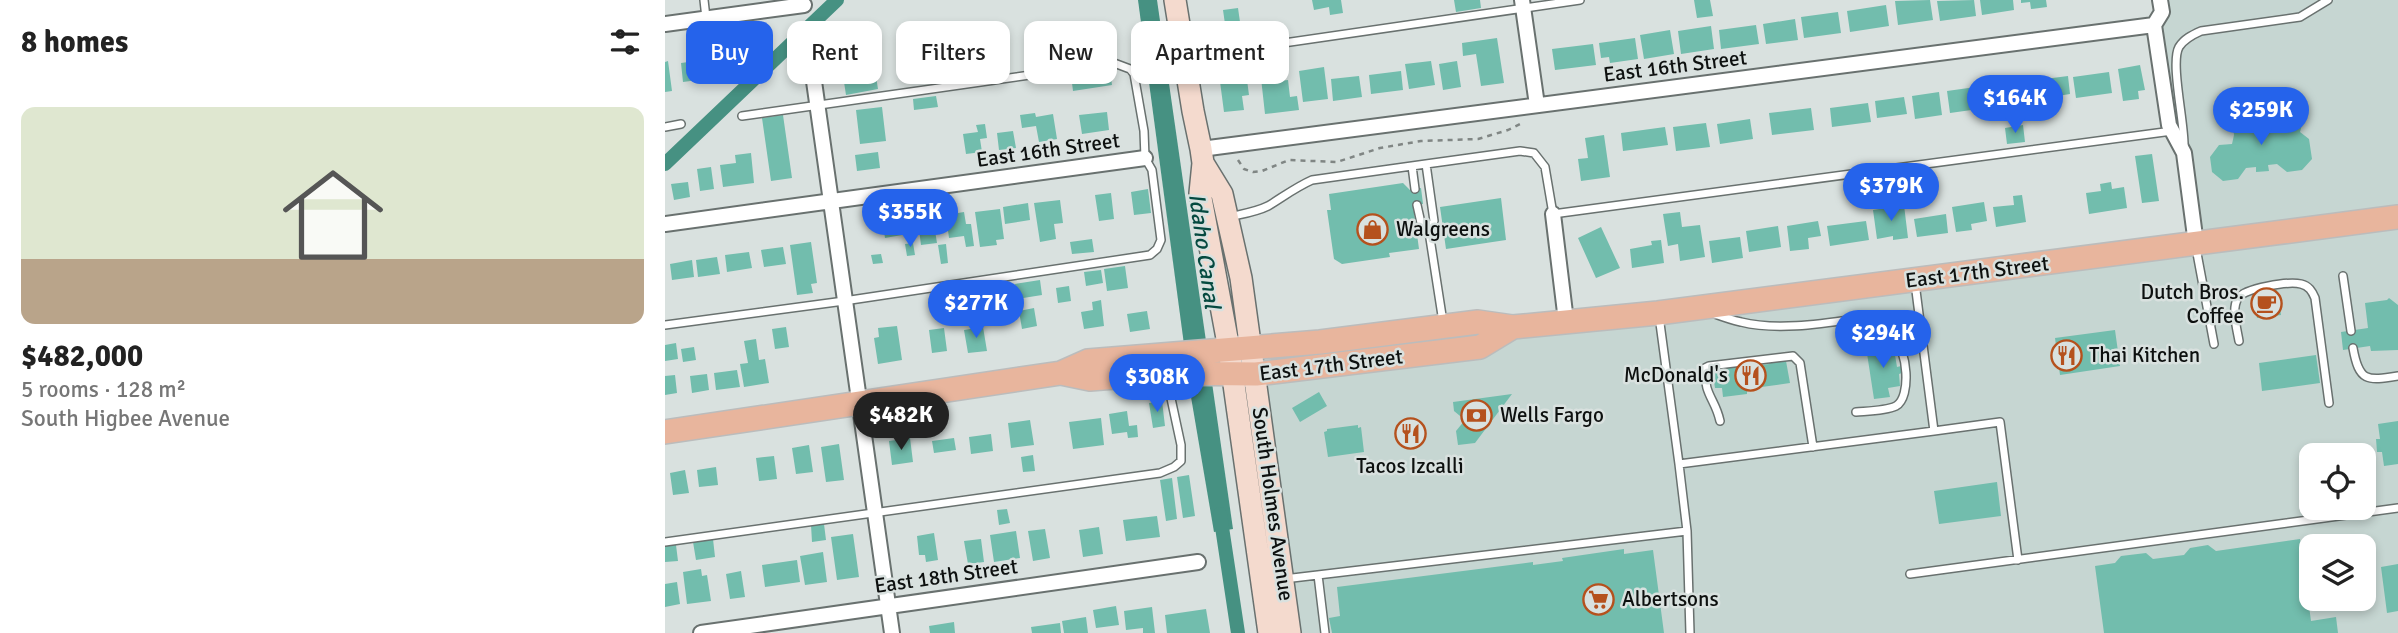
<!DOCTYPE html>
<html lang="en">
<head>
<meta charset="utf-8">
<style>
	:root { --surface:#fff; --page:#f2f2f2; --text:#222; --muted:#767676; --line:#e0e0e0; --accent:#2563eb }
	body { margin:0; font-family:Signika,sans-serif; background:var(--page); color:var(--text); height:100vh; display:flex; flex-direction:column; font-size:26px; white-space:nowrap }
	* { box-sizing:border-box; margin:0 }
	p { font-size:23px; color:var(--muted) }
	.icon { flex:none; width:38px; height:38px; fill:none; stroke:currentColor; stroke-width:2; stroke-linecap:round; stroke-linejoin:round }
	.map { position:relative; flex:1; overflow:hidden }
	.drawer { display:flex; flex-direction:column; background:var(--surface); width:665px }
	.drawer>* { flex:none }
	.guide { position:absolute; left:21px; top:21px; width:665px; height:63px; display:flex; gap:14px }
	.buttons { position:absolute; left:1634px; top:443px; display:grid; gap:14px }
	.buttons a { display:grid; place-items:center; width:77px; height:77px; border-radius:14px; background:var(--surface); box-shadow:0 4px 10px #0003; font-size:35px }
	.price { position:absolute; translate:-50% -60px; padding:0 16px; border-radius:24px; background:var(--accent); color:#fff; font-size:23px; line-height:46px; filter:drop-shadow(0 2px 4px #0008) }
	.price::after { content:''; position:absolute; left:50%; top:42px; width:21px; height:16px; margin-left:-10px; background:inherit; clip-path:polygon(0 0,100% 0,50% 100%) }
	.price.active { background:#222; color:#fff }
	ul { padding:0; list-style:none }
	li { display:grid; align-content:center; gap:14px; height:371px; padding:0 21px }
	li+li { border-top:2px solid var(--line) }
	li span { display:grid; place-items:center; height:217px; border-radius:14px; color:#555 }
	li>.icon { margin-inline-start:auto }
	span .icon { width:126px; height:126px; fill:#fffc; stroke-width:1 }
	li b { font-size:30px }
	h2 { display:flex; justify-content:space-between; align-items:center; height:84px; padding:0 21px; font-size:30px }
	.chip { padding:0 24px; border-radius:14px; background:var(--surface); box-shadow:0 4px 10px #0003; font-size:24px; line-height:63px }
	.chip.active { background:var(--accent); color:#fff }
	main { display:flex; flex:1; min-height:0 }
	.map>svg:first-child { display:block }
	.built { fill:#c6d6d2; fill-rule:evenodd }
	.water { fill:#469182 }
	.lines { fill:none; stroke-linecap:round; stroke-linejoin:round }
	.canal { stroke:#469182; stroke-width:14 }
	.building { fill:#72bdad }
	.service-casing { stroke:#69716f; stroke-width:10 }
	.minor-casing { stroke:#69716f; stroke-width:18 }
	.secondary-casing { stroke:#69716f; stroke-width:24 }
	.primary-casing { stroke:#bbbcbc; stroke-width:26 }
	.path { stroke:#808684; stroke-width:2.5; stroke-dasharray:5 5; stroke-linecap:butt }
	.service { stroke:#fff; stroke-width:7 }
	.minor { stroke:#fff; stroke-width:14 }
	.secondary { stroke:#f4dace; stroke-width:21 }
	.primary { stroke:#e8b59d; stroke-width:23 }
	.labels { text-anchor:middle; stroke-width:5; stroke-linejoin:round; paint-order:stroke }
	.street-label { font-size:21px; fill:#0d100f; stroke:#d9e1df }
	.poi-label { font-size:21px; fill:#0d100f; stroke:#d9e1df; text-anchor:start }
	.water-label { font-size:23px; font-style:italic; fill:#054a40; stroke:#d9e1df }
</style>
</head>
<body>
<main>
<section class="drawer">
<h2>8 homes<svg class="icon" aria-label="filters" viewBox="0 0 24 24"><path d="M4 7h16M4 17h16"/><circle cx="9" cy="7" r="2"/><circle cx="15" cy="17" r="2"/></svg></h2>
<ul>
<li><span style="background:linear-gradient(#dfe7d0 70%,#b9a48a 0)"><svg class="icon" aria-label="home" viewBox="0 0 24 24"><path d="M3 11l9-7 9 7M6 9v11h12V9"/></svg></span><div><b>$482,000</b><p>5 rooms · 128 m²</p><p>South Higbee Avenue</p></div></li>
</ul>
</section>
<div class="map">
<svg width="1733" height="633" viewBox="0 0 1733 633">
	<rect width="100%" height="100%" fill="#d9e1df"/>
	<path class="built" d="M1495,0H1733V633H616L578,361L1530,244L1519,153L1489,25ZM1647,455H1699V508H1647ZM1647,546H1699V598H1647Z"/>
	<path class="water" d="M473,0H492L568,529L549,532L526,397Z"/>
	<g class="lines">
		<path class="canal" d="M0,164L172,0
			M555,514L573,633"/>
	</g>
	<path class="building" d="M647,0H676L678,13L665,15L664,7L649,10Z
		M789,0H815L816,8L791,12Z
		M1029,0H1045L1048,16L1032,18Z
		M1265,0L1268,20L1233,25L1230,1Z
		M1309,0L1311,16L1275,21L1272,1Z
		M1315,0H1348L1349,10L1317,15Z
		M1356,0H1381L1382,7L1366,9L1365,2L1356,3Z
		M1221,5L1224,26L1185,32L1182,11Z
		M573,8L577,36L562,38L558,10Z
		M1173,12L1176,33L1139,38L1136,17Z
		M1130,19L1133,40L1101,44L1098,24Z
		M191,23L194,50L168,53L165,27Z
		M1091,25L1094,44L1056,49L1054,30Z
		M1046,26L1049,49L1016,54L1013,31Z
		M1005,30L1009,54L979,59L975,35Z
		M832,38L839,83L816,86L811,54L798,56L797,43Z
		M970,38L973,59L945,63L944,57L936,58L934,43Z
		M928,44L931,65L890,70L887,49Z
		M65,47L68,67L60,68L61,71L47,73L43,50Z
		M38,60L40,79L18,82L16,63Z
		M3,61L7,91L0,92V62Z
		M766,61L770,85L744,89L740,64Z
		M792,61L796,87L778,90L774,64Z
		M209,64L213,89L181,95L177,69Z
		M1475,65L1480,90L1473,91L1474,99L1458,101L1453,69Z
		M659,67L663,99L638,102L634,71Z
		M445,70L447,85L408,91L406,75Z
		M736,71L738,90L706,94L704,75Z
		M573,72L575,82L582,80L584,95L577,96L579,110L559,112L554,74Z
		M1444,72L1447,93L1411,98L1408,77Z
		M694,76L697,97L668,101L666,79Z
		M1403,76L1405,94L1374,99L1372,80Z
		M604,77L605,82L623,80L625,97L632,96L634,110L600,114L596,78Z
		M1366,81L1370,112L1338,116L1333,85Z
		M1325,85L1328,107L1285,113L1282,91Z
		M1274,92L1277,115L1250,119L1247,96Z
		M271,96L273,107L249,110L248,99Z
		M1239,97L1242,114L1212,118L1210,101Z
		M1203,103L1206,122L1167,127L1165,108Z
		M217,107L221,141L195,144L191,110Z
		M1146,108L1149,130L1107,135L1104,113Z
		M442,112L444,130L417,134L414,115Z
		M1616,112L1618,127L1637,125L1635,132L1644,139L1647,159L1637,170L1622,172L1612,164L1603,165L1604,171L1591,172V167L1581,168L1573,179L1558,181L1547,172L1545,157L1554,145L1567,144L1569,135L1567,118Z
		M370,113L371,117L388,114L392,139L374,142L371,126L357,128L355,115Z
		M118,115L127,178L106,181L97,118Z
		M1085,119L1088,139L1055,144L1052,124Z
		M1041,123L1045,147L1011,151L1008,127Z
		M320,124L322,138L315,139L317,152L301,154L298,134L313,132L311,125Z
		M1358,125L1360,142L1342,144L1340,128Z
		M1000,127L1003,145L958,151L956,133Z
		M348,131L351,148L334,150L332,133Z
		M939,135L945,177L916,181L913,159L923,158L920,138Z
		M213,152L215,168L192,171L190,155Z
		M86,153L89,183L58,187L55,165L71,163L70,155Z
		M1487,154L1494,201L1477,203L1470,156Z
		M46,167L49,189L35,191L32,169Z
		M23,182L25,197L9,200L6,184Z
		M1446,182L1447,189L1459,187L1462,208L1424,214L1421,193L1436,191L1435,184Z
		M738,183L745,190L756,188L758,204L748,205L754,249L724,253L725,257L677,264L669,259L662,210H666L664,194Z
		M483,189L486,213L469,215L466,192Z
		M446,193L449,219L434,221L430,195Z
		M1357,195L1361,222L1331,227L1328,207L1349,205L1348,196Z
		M836,198L841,240L781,249L775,207Z
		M395,200L398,223L389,224L391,239L375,242L369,203Z
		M1319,202L1322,221L1306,224L1307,230L1291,232L1287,207Z
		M363,203L365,220L340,224L338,207Z
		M1239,205L1243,238L1228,240V236L1212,239L1208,210Z
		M335,209L339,239L331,240L332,245L315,247L310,212Z
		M299,212L301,224H306L309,246L301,247L299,236L284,238L281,215Z
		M1015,212L1017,227L1035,225L1040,257L1015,261L1013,244L1003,246L998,214Z
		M1281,214L1283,233L1252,237L1249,219Z
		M268,218L272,243L256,245L253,221Z
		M1153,221L1156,236L1143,238L1144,249L1125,251L1122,226Z
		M1201,221L1204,240L1165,246L1162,226Z
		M235,223L237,235L220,238L218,225Z
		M1113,226L1116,247L1084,252L1081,231Z
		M936,227L955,268L931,278L913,238Z
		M1075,237L1078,258L1047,263L1044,241Z
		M427,239L429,252L407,254L405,242Z
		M996,240L999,263L967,268L965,249L987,245L986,241Z
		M146,242L152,283L146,284L148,293L132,295L125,245Z
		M248,243L250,255L242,256L240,244Z
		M281,244L283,263L276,264L273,245Z
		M118,247L121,264L99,267L96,250Z
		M84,252L87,268L62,272L60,255Z
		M216,254L218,263L208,264L206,255Z
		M52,257L55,274L33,277L31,260Z
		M27,260L29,277L7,280L5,264Z
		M460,266L463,288L442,291L439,269Z
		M436,270L438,283L421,286L419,272Z
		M375,280L377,295L352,299L350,284Z
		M404,286L406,301L393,303L391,288Z
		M1612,290L1616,315L1592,318L1588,293Z
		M1724,298L1733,305V350L1706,351L1705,346L1678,350L1676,332L1703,328L1700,303L1722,300Z
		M436,300L439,326L419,329L416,312L428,310L427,302Z
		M369,308L372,326L357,329L354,311Z
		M482,311L485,329L465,332L462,314Z
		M232,326L237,360L213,364L209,338L214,337L213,328Z
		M121,327L124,347L110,349L107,329Z
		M318,327L322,351L303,353L299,330Z
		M279,328L282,351L267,353L264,330Z
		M1450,330L1455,366L1395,375L1390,338Z
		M91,339L94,360L100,359L104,383L79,387L75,364L83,363L79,341Z
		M11,343L13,359L0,361V345Z
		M1228,343L1232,367L1236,366L1237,373L1234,374L1235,386L1223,388L1225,397L1209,399L1201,347Z
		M29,347L31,360L18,362L16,349Z
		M1651,355L1655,383L1597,391L1594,363Z
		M1112,360V362L1121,361L1125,383L1082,389V394L1058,397L1057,388H1050L1047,367L1083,362L1084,367L1104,364L1103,361Z
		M72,370L75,387L51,390L49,373Z
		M42,374L44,390L27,393L25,376Z
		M10,375L12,393L0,395V376Z
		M654,392L662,406L635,422L627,408Z
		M847,394L810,443L793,445L791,431L800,420L789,411L788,402Z
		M497,401L500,426L488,428L484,403Z
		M462,411L464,426L472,425L473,437L463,438L462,432L447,434L444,414Z
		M436,418L439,445L408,449L404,422Z
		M365,420L369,445L346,448L343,423Z
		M747,420L750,445L742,446L739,421Z
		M1733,421V464L1719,466L1717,452H1712L1711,439H1715L1713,424Z
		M693,425V428L696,427L699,452L663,457L659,432L662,431V429Z
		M326,434L328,451L306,454L304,437Z
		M245,438L248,462L227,465L224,441Z
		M289,438L291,450L269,453L267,441Z
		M174,444L179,480L161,482L156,447Z
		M144,445L148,472L131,474L127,448Z
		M368,455L370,471L358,472L356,457Z
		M109,456L112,479L94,481L91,458Z
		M51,467L53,485L34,487L32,470Z
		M20,470L24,493L8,495L5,473Z
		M524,475L530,516L518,518L512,477Z
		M507,478L512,519L501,521L495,480Z
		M1332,482L1336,516L1274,524L1269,491Z
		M342,509L345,523L334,525L332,510Z
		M492,516L495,537L461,541L458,520Z
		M159,524L161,540L147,542L146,525Z
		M434,527L438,554L418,557L414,530Z
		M380,529L385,558L368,561L363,531Z
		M351,531L355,558L329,562L325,535Z
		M269,533L273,560L261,562L260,555H254L252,536Z
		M188,534L194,577L172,580L166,537Z
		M48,539L50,557L31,560L28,542Z
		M316,539L319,562L303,564L299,541Z
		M1635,539L1646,621L1671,617L1673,633H1439L1430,566L1450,563L1456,556L1481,553L1488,559L1519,555L1525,548L1543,545L1551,551Z
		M11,545L13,561L0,562V546Z
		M959,549V554L988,550L999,633H667L664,618L675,616L672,587L868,562V565L898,561L897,558Z
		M158,552L162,582L140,585L135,556Z
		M132,560L135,582L100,587L97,565Z
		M1733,564V611L1722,613L1716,567Z
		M36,569L37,576L42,575L46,601L22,604L18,572Z
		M76,571L80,597L65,599L61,574Z
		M12,582L15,604L0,607V584Z
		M451,606L454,625L431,628L428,610Z
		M487,607L490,633H478V628L461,630L459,611Z
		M541,609L545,633H502L500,615Z
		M421,617L423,633H399L397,621Z
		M289,622L290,633H265L264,626Z
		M395,623L396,633H367L366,627Z"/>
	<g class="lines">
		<defs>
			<path id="service" d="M39,0L41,18
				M522,57L915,0
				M0,127L16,124
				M1519,147C1520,124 1505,63 1514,47C1519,39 1527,35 1536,31L1635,17L1663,0
				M761,164L855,151L869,153L880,167L888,214L1507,131
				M747,166L750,189
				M752,205L756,223L764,232
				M564,217C577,214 591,212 603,206C618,197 631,187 647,180L761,164L769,221L764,232L778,322
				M1531,248L1549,344
				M1678,276L1686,331
				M1050,314C1058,317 1067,320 1076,322C1120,333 1176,320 1220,315C1238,316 1246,325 1257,339
				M994,316L1014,464
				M0,325L179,301L485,255L492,249L496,240L487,170L480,158L479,131L469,74L465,69L449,63L77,116
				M1574,341C1572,329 1566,309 1573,298C1580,288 1624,281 1636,284C1644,286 1647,291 1650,298L1664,403
				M1182,344L1229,339C1242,348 1247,397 1231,406C1220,411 1203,411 1191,412
				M1688,348C1694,382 1702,381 1733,376
				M1055,421C1050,398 1039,396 1040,368L1044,366L1128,356L1135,363L1148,447
				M1269,431L1335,422L1353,560
				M1022,531L1025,633
				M0,542L495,473L509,467L516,461V445L501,375
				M1245,574L1733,508
				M653,575L660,633
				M619,579L1022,531L1014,464L1269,431L1250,283"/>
			<path id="minor" d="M857,0L872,105
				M1495,0L1497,12L1489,25L1504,125L1519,153L1531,244
				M0,24L139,5
				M144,46L227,633
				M536,149L1489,25
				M888,214L901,321
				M0,224L480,158
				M36,633L533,562"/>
			<path id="secondary" d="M510,0L528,111L536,149L538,163L535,193L564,349L604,633
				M538,163L557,194L576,278L625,633"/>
			<path id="primary" d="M396,373L425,379L501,373L591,374L815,347L848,327
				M0,432L396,373L423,361L655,342L813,322L848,327L993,313L1733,217"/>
		</defs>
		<use href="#service" class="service-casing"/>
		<use href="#minor" class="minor-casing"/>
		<use href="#secondary" class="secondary-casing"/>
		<use href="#primary" class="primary-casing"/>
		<path class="path" d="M573,160L579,169L588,172L597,171L624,160L672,162L715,148L756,141L813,139L843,130L855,124"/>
		<use href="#service" class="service"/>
		<use href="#minor" class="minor"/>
		<use href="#secondary" class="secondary"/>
		<use href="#primary" class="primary"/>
	</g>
	<defs>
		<symbol id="shop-ring" viewBox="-11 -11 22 22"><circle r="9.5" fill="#d9e1df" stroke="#b5511d" stroke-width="1.5"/><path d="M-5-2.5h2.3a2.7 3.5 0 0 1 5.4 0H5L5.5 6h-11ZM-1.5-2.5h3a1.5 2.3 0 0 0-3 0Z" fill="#b5511d"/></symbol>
		<symbol id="cafe-ring" viewBox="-11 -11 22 22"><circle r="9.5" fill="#d9e1df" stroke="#b5511d" stroke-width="1.5"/><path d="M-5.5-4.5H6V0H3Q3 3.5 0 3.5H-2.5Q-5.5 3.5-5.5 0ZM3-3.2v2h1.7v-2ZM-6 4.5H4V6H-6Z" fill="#b5511d"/></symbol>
		<symbol id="restaurant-ring" viewBox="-11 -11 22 22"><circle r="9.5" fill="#d9e1df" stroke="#b5511d" stroke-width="1.5"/><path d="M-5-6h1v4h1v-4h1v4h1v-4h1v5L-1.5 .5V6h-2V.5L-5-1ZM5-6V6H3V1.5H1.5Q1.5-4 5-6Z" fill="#b5511d"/></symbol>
		<symbol id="bank-ring" viewBox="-11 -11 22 22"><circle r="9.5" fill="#d9e1df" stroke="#b5511d" stroke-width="1.5"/><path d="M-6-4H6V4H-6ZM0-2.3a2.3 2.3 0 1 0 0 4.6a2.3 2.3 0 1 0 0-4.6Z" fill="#b5511d"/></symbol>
		<symbol id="supermarket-ring" viewBox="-11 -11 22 22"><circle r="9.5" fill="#d9e1df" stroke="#b5511d" stroke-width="1.5"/><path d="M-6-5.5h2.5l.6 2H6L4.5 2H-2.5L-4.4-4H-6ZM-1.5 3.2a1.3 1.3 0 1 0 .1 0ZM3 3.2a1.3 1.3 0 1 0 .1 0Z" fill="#b5511d"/></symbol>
	</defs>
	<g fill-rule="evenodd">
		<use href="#shop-ring" x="690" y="212" width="35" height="35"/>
		<use href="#cafe-ring" x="1584" y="286" width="35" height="35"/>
		<use href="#restaurant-ring" x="1384" y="338" width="35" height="35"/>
		<use href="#restaurant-ring" x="1068" y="358" width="35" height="35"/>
		<use href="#bank-ring" x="794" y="398" width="35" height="35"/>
		<use href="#restaurant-ring" x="728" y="416" width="35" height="35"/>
		<use href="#supermarket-ring" x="916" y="582" width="35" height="35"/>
	</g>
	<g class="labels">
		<g class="street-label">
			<text transform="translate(1010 66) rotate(-7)" y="7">East 16th Street</text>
			<text transform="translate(383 150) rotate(-8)" y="7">East 16th Street</text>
			<text transform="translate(1312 272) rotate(-7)" y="7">East 17th Street</text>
			<text transform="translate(666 365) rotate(-7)" y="7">East 17th Street</text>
			<text transform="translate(608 504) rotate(82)" y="7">South Holmes Avenue</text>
			<text transform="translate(281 576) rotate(-8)" y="7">East 18th Street</text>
		</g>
		<g class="poi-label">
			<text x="731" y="236">Walgreens</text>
			<text x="1579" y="299" text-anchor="end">Dutch Bros.<tspan x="1579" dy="24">Coffee</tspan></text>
			<text x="1424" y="362">Thai Kitchen</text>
			<text x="1063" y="382" text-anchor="end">McDonald's</text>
			<text x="835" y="422">Wells Fargo</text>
			<text x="745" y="473" text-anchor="middle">Tacos Izcalli</text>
			<text x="957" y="606">Albertsons</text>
		</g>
		<g class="water-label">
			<text transform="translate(540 251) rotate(82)" y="8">Idaho Canal</text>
		</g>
	</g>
</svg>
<div class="buttons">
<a><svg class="icon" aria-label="locate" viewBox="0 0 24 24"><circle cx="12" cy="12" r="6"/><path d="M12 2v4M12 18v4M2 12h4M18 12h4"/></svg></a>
<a><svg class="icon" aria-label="layers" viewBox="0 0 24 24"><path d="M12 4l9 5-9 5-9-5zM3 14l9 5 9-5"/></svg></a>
</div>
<b class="price" style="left:1350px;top:135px">$164K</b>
<b class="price" style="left:1596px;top:147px">$259K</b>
<b class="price" style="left:1226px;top:223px">$379K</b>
<b class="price" style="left:245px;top:249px">$355K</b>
<b class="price" style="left:311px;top:340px">$277K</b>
<b class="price" style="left:1218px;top:370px">$294K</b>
<b class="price" style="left:492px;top:414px">$308K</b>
<b class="price active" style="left:236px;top:452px">$482K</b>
<div class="guide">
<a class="chip active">Buy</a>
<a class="chip">Rent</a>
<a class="chip">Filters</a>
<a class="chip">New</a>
<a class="chip">Apartment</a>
</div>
</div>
</main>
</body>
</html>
